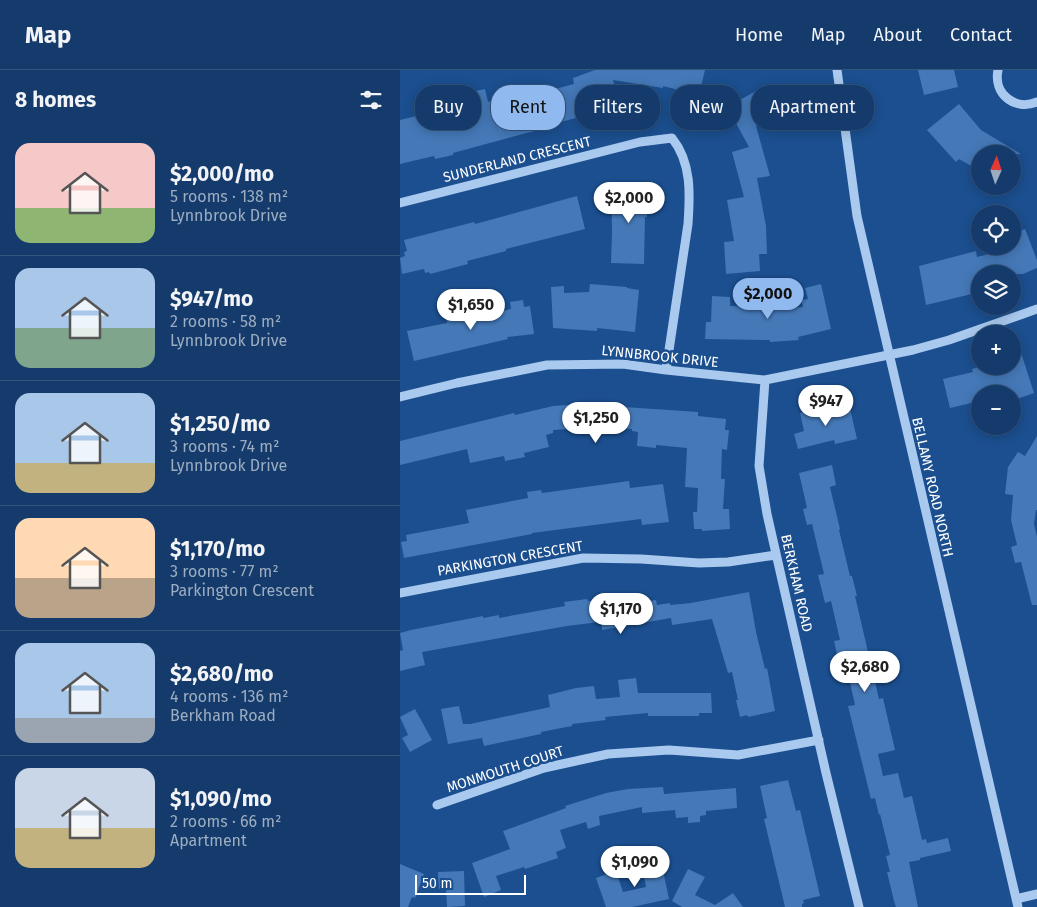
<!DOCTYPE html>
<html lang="en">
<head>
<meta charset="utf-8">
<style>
	:root { --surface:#143b6b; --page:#1d4271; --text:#f1f3f6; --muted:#9dadc1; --line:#33557e; --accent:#90b9f0 }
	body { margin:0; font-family:"Fira Sans",sans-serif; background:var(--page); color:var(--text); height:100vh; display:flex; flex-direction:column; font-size:19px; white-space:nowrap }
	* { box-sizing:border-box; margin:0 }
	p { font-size:16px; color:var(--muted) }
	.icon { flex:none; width:28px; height:28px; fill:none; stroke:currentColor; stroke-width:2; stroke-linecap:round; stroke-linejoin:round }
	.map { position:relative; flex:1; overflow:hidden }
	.side { display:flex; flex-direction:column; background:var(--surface); width:400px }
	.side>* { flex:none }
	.top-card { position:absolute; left:15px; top:15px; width:475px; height:45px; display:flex; gap:10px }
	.needle { width:32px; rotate:3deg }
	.tools { position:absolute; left:571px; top:75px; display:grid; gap:10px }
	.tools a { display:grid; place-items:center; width:50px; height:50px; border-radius:50%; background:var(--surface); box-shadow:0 2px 12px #0003,0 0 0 1px var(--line); font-size:25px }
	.scale { position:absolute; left:15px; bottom:12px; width:111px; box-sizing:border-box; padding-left:5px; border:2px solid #fff; border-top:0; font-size:14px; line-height:18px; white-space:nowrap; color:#fff; -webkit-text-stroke:4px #1b4f8f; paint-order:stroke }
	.price { position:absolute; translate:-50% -42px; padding:0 11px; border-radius:18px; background:#fff; color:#222; font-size:16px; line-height:32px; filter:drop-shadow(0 1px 2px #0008) }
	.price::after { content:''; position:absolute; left:50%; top:30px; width:15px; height:11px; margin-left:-8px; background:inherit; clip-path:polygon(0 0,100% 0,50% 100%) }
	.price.current { background:var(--accent); color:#111 }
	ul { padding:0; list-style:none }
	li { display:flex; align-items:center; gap:15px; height:125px; padding:0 15px }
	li+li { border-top:1px solid var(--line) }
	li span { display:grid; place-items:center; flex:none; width:140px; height:100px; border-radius:15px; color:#555 }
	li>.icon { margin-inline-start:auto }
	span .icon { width:60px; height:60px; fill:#fffc; stroke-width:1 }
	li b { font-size:21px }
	h2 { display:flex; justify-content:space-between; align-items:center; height:60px; padding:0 15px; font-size:21px }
	.tag { padding:0 18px; border-radius:20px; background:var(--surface); box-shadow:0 2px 12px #0003,0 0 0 1px var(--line); font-size:18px; line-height:45px }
	.tag.current { background:var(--accent); color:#111 }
	header { display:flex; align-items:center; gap:30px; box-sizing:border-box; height:70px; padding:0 25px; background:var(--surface); border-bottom:1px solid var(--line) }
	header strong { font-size:24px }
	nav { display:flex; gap:28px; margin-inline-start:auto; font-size:18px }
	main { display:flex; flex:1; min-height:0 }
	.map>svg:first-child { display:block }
	.building { fill:#4478b7 }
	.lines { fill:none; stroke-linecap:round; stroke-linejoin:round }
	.minor { stroke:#a9c9ee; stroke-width:9 }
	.labels { text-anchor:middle; stroke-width:5; stroke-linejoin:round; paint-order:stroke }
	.street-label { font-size:14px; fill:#fff; stroke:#1b4f8f }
</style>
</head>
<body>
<header>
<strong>Map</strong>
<nav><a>Home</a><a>Map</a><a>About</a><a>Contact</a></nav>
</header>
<main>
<section class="side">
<h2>8 homes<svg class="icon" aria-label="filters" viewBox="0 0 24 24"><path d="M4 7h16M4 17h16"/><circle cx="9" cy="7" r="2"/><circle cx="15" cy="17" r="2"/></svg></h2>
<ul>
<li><span style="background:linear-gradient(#f6c9c9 65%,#8fb573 0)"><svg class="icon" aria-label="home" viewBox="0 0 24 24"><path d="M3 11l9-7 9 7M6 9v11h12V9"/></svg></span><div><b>$2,000/mo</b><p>5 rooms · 138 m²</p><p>Lynnbrook Drive</p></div></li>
<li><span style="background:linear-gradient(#a9c7e8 60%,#7fa58c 0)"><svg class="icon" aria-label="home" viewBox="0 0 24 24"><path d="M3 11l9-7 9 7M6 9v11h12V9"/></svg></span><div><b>$947/mo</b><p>2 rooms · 58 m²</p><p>Lynnbrook Drive</p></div></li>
<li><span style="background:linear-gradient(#a9c7e8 70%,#c2b280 0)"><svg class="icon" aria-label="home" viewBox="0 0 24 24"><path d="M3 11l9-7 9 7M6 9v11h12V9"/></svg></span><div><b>$1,250/mo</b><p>3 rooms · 74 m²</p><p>Lynnbrook Drive</p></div></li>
<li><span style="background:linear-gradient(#ffd9b3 60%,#b9a48a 0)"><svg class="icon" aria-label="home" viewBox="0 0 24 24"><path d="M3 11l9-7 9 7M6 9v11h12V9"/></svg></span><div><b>$1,170/mo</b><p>3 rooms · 77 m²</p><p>Parkington Crescent</p></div></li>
<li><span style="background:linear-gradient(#a9c7e8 75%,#9aa5b1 0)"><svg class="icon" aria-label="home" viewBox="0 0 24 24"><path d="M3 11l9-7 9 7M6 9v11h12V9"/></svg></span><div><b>$2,680/mo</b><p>4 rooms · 136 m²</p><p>Berkham Road</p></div></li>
<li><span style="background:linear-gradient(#c9d6e8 60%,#c2b280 0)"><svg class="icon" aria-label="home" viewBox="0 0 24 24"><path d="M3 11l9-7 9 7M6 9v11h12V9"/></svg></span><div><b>$1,090/mo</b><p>2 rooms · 66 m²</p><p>Apartment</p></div></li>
</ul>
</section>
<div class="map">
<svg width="637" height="837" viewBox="0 0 637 837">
	<rect width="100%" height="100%" fill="#1b4f8f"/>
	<path class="building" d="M195,0H305L299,25L263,16V18L213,10L218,29L174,40L176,48L137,58L138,60L53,83V85L35,89L34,86L0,94V50L37,41L39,48L53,44V48L76,42L71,22L85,19L88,32L112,26V27L127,24L128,26L174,14L173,8Z
		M518,0H554L558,17L524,25Z
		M356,21L371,48L356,56L370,106L357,108L366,156L367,184H359L360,201L326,204L324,172L334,171L327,130L344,127L332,82L349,77L327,37Z
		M559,34L581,60L621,84H580V101L559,89L556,92L527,60Z
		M246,115L247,147H245L244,194L211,193L212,161L211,117Z
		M177,126L185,159L106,179V181L67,191L68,194L30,204L29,202L25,203L24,199L2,204L0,188L5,186L4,182L7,181L4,170L74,152L75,154Z
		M625,159L637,190V198L623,204H580V222L526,235L519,196L576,181L577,187L613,178L612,164Z
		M190,214L227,217V218L239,220L235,262L197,258V261L153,258L151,217L164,216V223L189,222Z
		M421,214L431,259L398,267L399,270L370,272V270L305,269L306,252H311L312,226L330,227V236L355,237V240L403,237L401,230L408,229L405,218Z
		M123,230L124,237L130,236L134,264L107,267L108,269L14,291L7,261L47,253L45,244L85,237L86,244L111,239L110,232Z
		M612,264H615L634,323L617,329H613L612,324H580V331L550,338L543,309L573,302L572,299L583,296H612Z
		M180,334L298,342V346L326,349L325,360H329L327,380L322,379L321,409H325L323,439H329L330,459L302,461V459H294L293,442H297L298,418L285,417L287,378L256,375V378L237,376L238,362L232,361V359L201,358V359L182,358L153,360V363L146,365L149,377L124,383L125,387L105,391L104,386L70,393L67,379L0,395V371L114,343L115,345L153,336Z
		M449,334L457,369L435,374L434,370L398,379L394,364L404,361L400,343L418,338V341Z
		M637,366V440H636L634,454L637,467V535H632L621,492L615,493L611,477L617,475L611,450L613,425L605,424L608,397L618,382L625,386Z
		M432,395L436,415L430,417L440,459L439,460L450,506H452L457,526H455L479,629L483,628L495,680L478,684L483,706L498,703L504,728L512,726L522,770L526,769L527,773L548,768L551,781L520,788V790L509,792L518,837H496L494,831L487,802H490L486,786L490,785L480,744L479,745L475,728L471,729L448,636L455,635L447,599L441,601L434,571L440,570L431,531L425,533L418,505L424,504L412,454L407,455L403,439L407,438L399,403Z
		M229,411L230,418L263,414L269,452L242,455L241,449L132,463V464L4,488L1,472L7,471L6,465L69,453L66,440L128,428L127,422L141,420L142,423Z
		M349,522L356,562L365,599L367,598L375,641L348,647L347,645L340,647L336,630H338L332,602L328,603L312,549L272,555L271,548L202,560V554H199V552L167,556L22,582L25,595L0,601V581L3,580L0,563L11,560L83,546V548L99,545V548L165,536L164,532L187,529L188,531L220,527V533L234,530L235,533L256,530L257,535L270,533V535L291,533Z
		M236,608L238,623H311L312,643H299V646H248V643L205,647L206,650L172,654V656L141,662V664L84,676L82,668L48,674L41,639L59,636L63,654H70L150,637L148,625L176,618L194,616L196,629L220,627L218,610Z
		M15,639L32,670L10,682L2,668L8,665L0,647Z
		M388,710L396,741L400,740L420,826L403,830L404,833L402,834V837H385L364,749L367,748L360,716Z
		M263,717L264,724L336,718L337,738L306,741V745L300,746V752L288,753V747L276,748L275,740L242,743V737L199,746L200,755L188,759L186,752L160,760L166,778L156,782L158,788L125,799L124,797L96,806L101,820L84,827L72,793L110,779L103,761L166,738L165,736L206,723L228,719Z
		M261,791L269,829L232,837H206L196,808L216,801L223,822L246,817L242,794Z
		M0,794L24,804L15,828L12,827L8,837H0Z
		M288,799L305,807L295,825L315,835L333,823L343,837H282L272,831Z
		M64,801L65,836L47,837L46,818L39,819L38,802Z"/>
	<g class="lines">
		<path class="minor" d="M437,0L457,146L618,837
			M598,0C593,24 615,41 637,32
			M0,133L240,72L272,68C292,93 290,125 288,154L266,300
			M365,310L359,396L367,444L426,703L459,837
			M0,327L57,313L147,295L223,294L266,300L365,310L513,280L549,270L637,239
			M0,523L183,488L241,489L299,493L328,492L376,485
			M37,735L144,698L208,684L269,680L338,685L419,670
			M616,829L637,824"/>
	</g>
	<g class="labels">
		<g class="street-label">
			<text transform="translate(117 89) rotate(-14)" y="5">SUNDERLAND CRESCENT</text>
			<text transform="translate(260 286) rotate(6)" y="5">LYNNBROOK DRIVE</text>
			<text transform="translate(533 417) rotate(77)" y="5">BELLAMY ROAD NORTH</text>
			<text transform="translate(110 488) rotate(-10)" y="5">PARKINGTON CRESCENT</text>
			<text transform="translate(397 513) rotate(77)" y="5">BERKHAM ROAD</text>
			<text transform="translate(105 699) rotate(-18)" y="5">MONMOUTH COURT</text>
		</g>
	</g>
</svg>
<div class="tools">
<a><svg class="needle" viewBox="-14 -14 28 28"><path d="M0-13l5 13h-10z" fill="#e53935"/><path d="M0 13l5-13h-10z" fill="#9dadc1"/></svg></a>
<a><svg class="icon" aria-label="locate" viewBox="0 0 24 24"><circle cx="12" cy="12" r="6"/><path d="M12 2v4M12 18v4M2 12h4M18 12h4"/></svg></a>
<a><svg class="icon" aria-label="layers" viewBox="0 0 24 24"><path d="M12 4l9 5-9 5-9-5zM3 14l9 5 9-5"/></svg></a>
<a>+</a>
<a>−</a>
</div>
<div class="scale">50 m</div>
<b class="price" style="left:229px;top:154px">$2,000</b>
<b class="price current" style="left:368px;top:250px">$2,000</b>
<b class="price" style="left:71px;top:261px">$1,650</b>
<b class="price" style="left:426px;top:357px">$947</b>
<b class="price" style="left:196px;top:374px">$1,250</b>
<b class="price" style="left:221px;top:565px">$1,170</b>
<b class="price" style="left:465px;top:623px">$2,680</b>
<b class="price" style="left:235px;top:818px">$1,090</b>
<div class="top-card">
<a class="tag">Buy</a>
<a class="tag current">Rent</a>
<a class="tag">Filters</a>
<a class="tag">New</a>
<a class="tag">Apartment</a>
</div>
</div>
</main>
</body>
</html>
